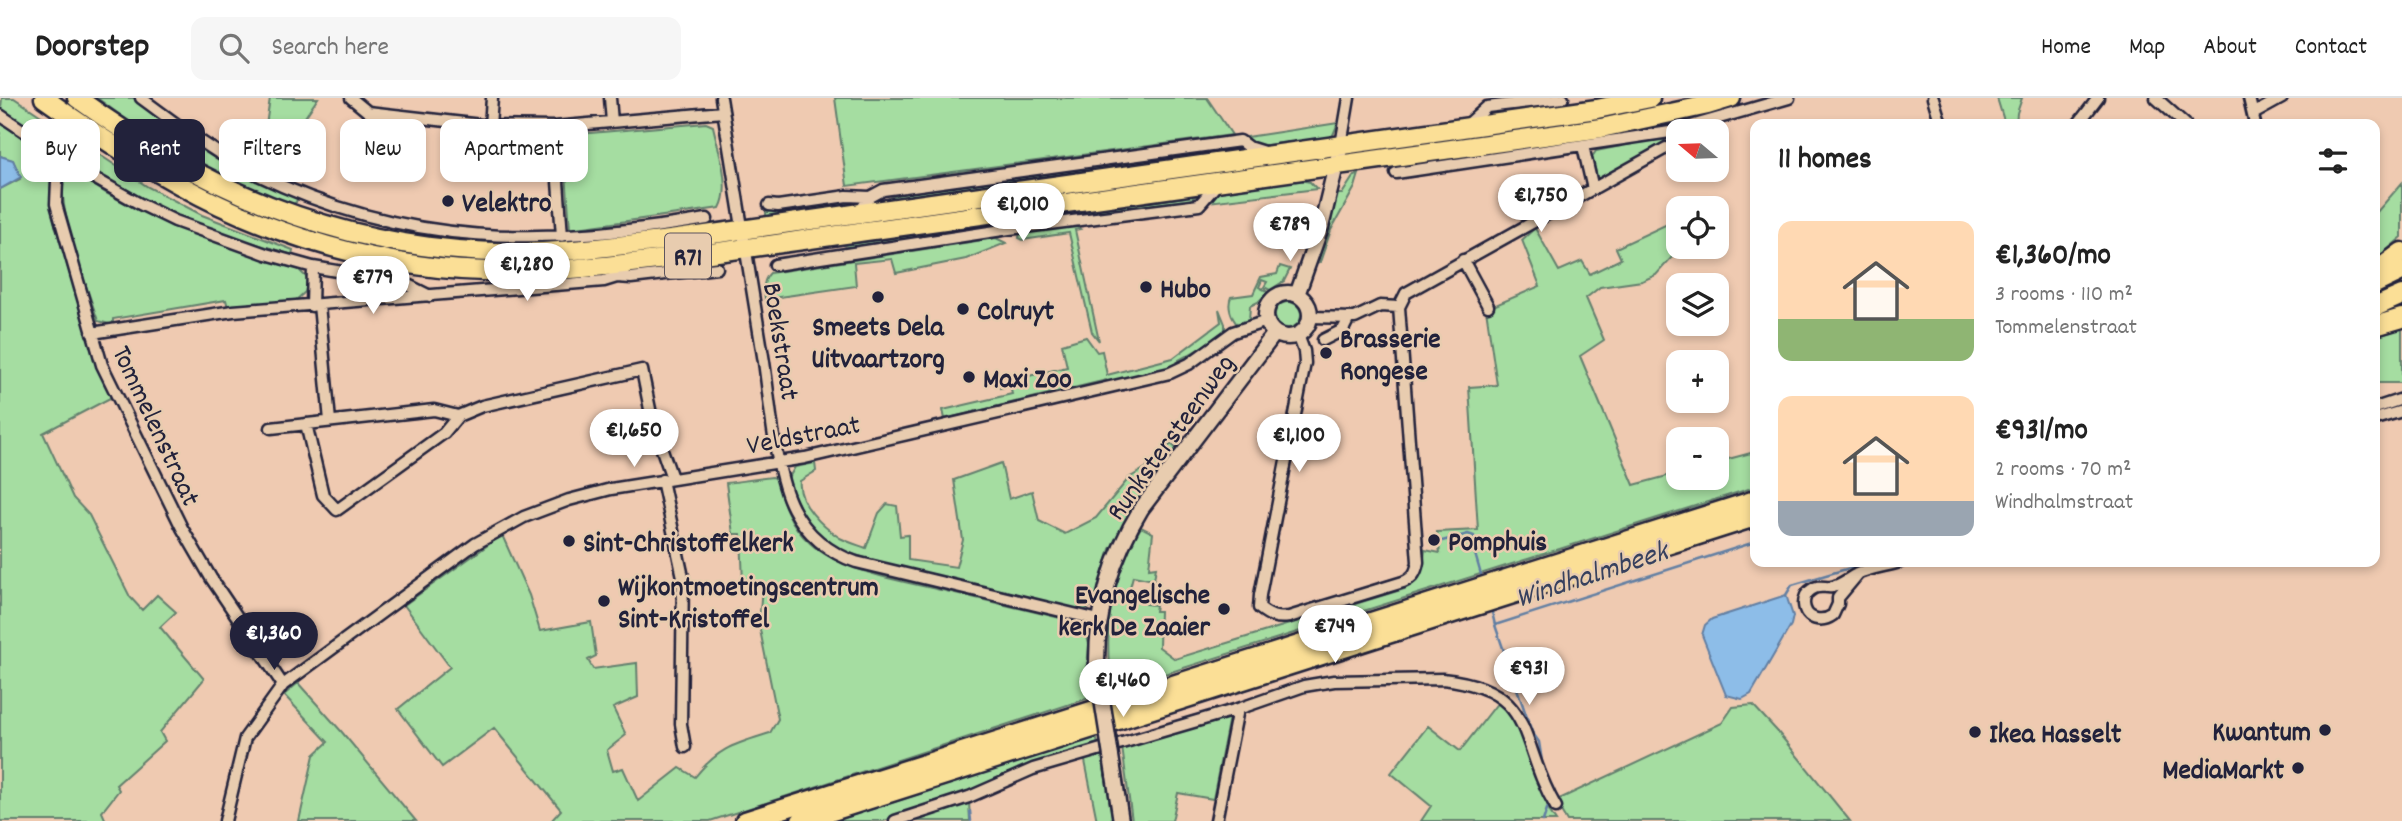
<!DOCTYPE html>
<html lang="en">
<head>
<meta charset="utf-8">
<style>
	:root { --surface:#fff; --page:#f6f6f6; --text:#222; --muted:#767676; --line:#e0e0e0; --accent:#22223b }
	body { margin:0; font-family:Dekko,sans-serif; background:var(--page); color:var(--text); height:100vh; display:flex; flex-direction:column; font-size:26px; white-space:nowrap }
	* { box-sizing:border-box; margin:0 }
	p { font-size:23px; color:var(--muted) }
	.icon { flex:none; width:38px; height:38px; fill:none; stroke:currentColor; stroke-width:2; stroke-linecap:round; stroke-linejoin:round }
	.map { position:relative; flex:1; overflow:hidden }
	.panel { position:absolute; left:1750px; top:21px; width:630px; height:448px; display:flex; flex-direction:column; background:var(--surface); border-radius:14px; box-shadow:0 4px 10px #0003 }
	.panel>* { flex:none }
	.banner { position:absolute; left:21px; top:21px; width:665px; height:63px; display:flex; gap:14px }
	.needle { width:46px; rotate:289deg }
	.fabs { position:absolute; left:1666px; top:21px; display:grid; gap:14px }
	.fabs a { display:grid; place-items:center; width:63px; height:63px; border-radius:14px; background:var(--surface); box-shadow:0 4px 10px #0003; font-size:35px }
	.price { position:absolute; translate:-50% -60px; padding:0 16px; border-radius:24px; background:#fff; color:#222; font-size:23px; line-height:46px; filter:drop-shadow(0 2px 4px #0008) }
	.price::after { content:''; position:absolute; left:50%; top:42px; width:21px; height:16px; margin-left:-10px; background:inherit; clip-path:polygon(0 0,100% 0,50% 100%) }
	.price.on { background:var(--accent); color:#fff }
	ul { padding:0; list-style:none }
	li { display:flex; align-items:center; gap:21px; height:175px; padding:0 28px }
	li span { display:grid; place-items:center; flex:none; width:196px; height:140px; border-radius:14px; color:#555 }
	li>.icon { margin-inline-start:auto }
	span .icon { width:84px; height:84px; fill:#fffc; stroke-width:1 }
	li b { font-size:30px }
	h2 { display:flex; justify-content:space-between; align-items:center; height:84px; padding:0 28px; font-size:30px }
	.pill { padding:0 24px; border-radius:14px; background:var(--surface); box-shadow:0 4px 10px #0003; font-size:24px; line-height:63px }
	.pill.on { background:var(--accent); color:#fff }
	header { display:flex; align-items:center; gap:42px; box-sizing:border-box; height:98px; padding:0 35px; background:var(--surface); border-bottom:2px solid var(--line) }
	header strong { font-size:33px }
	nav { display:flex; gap:38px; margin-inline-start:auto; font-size:24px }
	.search { width:490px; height:63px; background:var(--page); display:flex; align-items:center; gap:18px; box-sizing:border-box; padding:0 24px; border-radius:14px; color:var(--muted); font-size:26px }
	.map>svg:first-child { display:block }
	.green { fill:#a5dda1; stroke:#64806e; stroke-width:2 }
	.water { fill:#8dbde8; stroke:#627fa3; stroke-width:2 }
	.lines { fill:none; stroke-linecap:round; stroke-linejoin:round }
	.stream { stroke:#627fa3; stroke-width:2.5 }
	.street-casing { stroke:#22223b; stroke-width:15 }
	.secondary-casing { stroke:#22223b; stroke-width:19 }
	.highway-casing { stroke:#22223b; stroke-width:23 }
	.street { stroke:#e8ccaf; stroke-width:10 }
	.secondary { stroke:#e8ccaf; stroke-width:14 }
	.highway { stroke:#fbdf96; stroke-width:18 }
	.secondary-bridge-casing { stroke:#22223b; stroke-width:19; stroke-linecap:butt }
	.secondary-bridge { stroke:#e8ccaf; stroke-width:14 }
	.poi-dot { fill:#22223b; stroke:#e8ccaf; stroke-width:2.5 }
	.labels { text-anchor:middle; stroke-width:5; stroke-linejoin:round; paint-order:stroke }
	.shield { fill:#e8ccaf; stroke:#5d555e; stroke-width:2 }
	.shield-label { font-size:26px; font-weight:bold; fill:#22223b }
	.poi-label { font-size:28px; font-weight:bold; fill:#22223b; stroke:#e8ccaf; text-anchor:start }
	.street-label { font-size:28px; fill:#22223b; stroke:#e8ccaf }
	.water-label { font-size:30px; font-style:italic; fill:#37415e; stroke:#e8ccaf }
</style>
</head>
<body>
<header>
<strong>Doorstep</strong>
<div class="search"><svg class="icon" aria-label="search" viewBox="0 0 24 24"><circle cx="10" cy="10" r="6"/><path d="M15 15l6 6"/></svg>Search here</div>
<nav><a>Home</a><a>Map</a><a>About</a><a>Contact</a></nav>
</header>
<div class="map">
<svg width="2402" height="723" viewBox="0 0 2402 723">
	<rect width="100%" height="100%" fill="#efcab1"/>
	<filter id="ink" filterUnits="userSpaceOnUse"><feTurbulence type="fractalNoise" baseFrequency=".0143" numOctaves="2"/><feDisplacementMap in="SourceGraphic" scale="14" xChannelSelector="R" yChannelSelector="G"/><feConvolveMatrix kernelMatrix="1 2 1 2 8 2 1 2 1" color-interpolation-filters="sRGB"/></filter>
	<g filter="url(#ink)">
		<path class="green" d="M2,0H14L148,89L202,117L293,152L292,157C257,145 219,136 185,122C121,95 65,56 8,18L1,10Z
			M97,0H134L203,52L256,82L298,99L296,104L293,106C223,82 156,45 97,0Z
			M270,0H318L280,56L273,57L266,53L263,48Z
			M835,0H1207L1232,37L847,88Z
			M1997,0H2022L2017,15L2016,26H2005Z
			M0,24L52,61L50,103L56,130L98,271L112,299L43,335L73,400L89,417L130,499L142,512L157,497L176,514L160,529L204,581L160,634L165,643L116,687L119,692L102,714L106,723H0V91L20,81L13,62L0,58Z
			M706,25L713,28C718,52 732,88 720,110L570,131L564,46L567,37Z
			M1338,25L1333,37L1328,42L1306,46L1287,44L1261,48L1251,45L1247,39Z
			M1661,40L1665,43L1664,46L1598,82L1592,59L1596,53Z
			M1227,48L1239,53L879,105L902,94Z
			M75,75C86,81 95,89 106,95C167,128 232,151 298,171L308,181L305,194L295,203L228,209L226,202L113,221V227L98,223C89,195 54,104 65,80Z
			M1359,76L1355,89L1331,132L1320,164L1317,163L1337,96H1342L1353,79Z
			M1300,82L1310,84L1317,91L1208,104L1221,89L1229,88L1246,89Z
			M2402,85V139L2375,162V116Z
			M1192,93L1201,95L1188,103L853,149L843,147L1184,99Z
			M851,102H858L860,107L766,119V114Z
			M1678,121V149H1681L1656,177L1642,183L1600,189L1586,200L1604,242L1580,258L1634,387L1678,375V380H1717V364L1751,355L1755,366V389L1111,593C1104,527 1108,487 1141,429L1153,435L1149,470L1156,469L1154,482L1133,478L1128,497L1146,499V506L1156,507L1155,513H1160L1159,549L1175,561L1404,491C1422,482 1423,470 1425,452L1440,455L1437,434L1478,432L1469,289L1497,287L1486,211L1540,188L1522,142L1535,130L1559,173L1582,163L1590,176L1621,161L1616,150Z
			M1074,127L1080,131L1075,132L1099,243L1092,234L1069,135L1023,142L1019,140L1020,134Z
			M996,140L1006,145L966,161L896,175L892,161L854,165L856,188L765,201C764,190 762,183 770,175Z
			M1280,168L1290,171L1284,183L1270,192L1264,189L1267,184L1262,182L1259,189L1268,194L1258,204L1250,208L1249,223L1238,227C1231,220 1227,208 1231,199L1253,196L1261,179L1277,176Z
			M1275 217a13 13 0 1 1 26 0a13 13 0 1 1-26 0Z
			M1219,211L1225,226V233C1210,245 1196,253 1179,262L1180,266L1170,270L1108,284L1106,282L945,321L943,312L1012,296L1010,288L1000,290L999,285L1067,269L1062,246L1086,239L1097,254L1102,253L1107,277L1173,260L1221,224Z
			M2402,230V285H2375V239Z
			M1171,346L1178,352L1136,409L1110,451L1095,502C1090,512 1084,513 1074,513L890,468L837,451L823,441L806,422L787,383L795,369L815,365L816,373L800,383C797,405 823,429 840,440C848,444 858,447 866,450L879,415L887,406L897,408L900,438L908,437V462L956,469L963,442L954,382L1001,365L1009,401L1032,393L1039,423L1065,436L1096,420L1129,380L1154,365Z
			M772,379L776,380C783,405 789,427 810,445C841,474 910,485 951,494C993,504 1035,514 1077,524L1084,527L1089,546L1087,569L1092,599L710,723H551L561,712L494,630L442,669L398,611L450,569L404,507L502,437L529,497L540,533L591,524L596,558L588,562L593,571L637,565L638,599L613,610L626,637L607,652L613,673L623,670L638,703L680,670L695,679C719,649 735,646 770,635L778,621L759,527L762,488L743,485L741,436H733L726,385Z
			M298,585L341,633L416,723H299L314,657L328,644L284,597Z
			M1499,603L1514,618L1525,642L1550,714L1556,723H1421L1431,708L1391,675L1428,628L1460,653Z
			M1753,607L1777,633L1850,723H1567L1555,703L1722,625L1733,609Z
			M1229,619L1213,701L1178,695L1172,723H1132L1122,649Z
			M1096,639L1098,645L915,713L884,723H835Z
			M1101,652L1113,723H1097L1084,658Z
			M969,703L970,723H908Z"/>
		<path class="water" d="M0,58L13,62L21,79L0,91Z
			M1786,497L1793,518L1791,527L1751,596L1742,601L1726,597L1702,537L1705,527L1712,521Z"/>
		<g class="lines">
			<path class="stream" d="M1442,443L1468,436L1474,438L1475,456L1482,480
				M1786,497L1792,487L1870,464
				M1491,510L1495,527
				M1543,670L1539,644L1532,634L1495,527L1755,444
				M970,713L971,723
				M1543,723L1548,708"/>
			<defs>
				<path id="street" d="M141,0C178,27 215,56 256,76C408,150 544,148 707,121
					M351,0L368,14L490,28L554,29L723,14
					M610,0L612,24
					M721,0C735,88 750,176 764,264C770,304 775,376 793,410C806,436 829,455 856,464L1099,522
					M1933,0L1941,26
					M2156,0L2185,26
					M2249,0L2255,26
					M2253,16L2282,0
					M0,17L94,80L140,106L175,123L266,156L313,169L402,184L430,198
					M2078,26L2098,0
					M490,28L492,0
					M1466,28L1487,9L1563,0
					M554,29L562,138
					M1341,47L1349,0
					M1583,48L1593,91
					M66,63L57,83L56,106L102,267L182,430L211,480L283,587
					M1396,75L1670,34L1789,0
					M769,107L778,108L847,98L870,99
					M858,116L870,99L883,92L1240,43L1248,49L1264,54
					M1463,162L1488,208
					M775,167L1009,131L1199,107L1219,84
					M617,179L631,180L717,170
					M319,207L330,323
					M312,208L313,169
					M1310,219L1355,220L1380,208L1399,209
					M92,235L233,213L604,183L617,179L629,167
					M1298,237L1304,253L1305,265L1260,497L1259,510C1269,518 1276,521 1289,519L1403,484C1413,480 1416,475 1418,464L1399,209L1406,195L1666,50
					M1323,242L1343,232L1349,220
					M2375,310L2402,301
					M2375,321L2402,313
					M306,326L323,397L337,412L444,335L458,318L482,308L642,272L653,326L672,380
					M271,330L434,312L458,318
					M662,382L683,479L681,626L685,649
					M1858,476L1838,500V506L1833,517C1822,525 1805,522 1804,506C1804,501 1806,495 1811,492C1818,486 1825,490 1832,489C1841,487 1849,480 1857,476C1870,470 1886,468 1900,464
					M225,723L245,640L283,587L475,446L524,419L569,402L611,391L805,360L1170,275L1189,266L1233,234L1267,223
					M895,723L969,699L1033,671L1238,611L1304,588L1334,583L1442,581C1539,591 1517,644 1556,709
					M1216,723L1238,611"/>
				<path id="secondary" d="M1266 217a22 22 0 1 1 44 0a22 22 0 1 1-44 0Z
					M1297,197L1321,129L1341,47
					M1097,570C1096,512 1111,460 1141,411L1275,235
					M1114,677L1121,723"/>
				<path id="highway" d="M44,0C164,86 268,144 416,167C495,179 578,172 657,162C732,153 806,141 881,131C1121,97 1361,64 1601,30L1708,7L1731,0
					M77,0C217,102 368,161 543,154C585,152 628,147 670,142L1597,11L1650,0
					M2375,174L2402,154
					M2375,186L2402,173
					M2375,209L2402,197
					M2375,228L2402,220
					M745,723L1755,402
					M801,723L1755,419"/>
			</defs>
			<use href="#street" class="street-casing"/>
			<use href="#secondary" class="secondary-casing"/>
			<use href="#highway" class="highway-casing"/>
			<use href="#street" class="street"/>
			<use href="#secondary" class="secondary"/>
			<use href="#highway" class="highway"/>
			<defs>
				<path id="secondary-bridge" d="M1097,570L1114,677"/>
			</defs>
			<use href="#secondary-bridge" class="secondary-bridge-casing"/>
			<use href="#secondary-bridge" class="secondary-bridge"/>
		</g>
	</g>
	<g class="poi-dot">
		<circle cx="448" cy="103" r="7"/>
		<circle cx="1146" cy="189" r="7"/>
		<circle cx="878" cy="199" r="7"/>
		<circle cx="963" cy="211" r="7"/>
		<circle cx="1326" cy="255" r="7"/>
		<circle cx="969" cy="279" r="7"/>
		<circle cx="1434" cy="442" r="7"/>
		<circle cx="569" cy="443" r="7"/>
		<circle cx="604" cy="503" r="7"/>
		<circle cx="1224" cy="511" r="7"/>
		<circle cx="2325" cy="632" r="7"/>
		<circle cx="1975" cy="634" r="7"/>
		<circle cx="2298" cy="670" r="7"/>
	</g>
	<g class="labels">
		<rect class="shield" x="665" y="135.5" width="46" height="45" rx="5"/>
		<g class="shield-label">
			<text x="688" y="167">R71</text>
		</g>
		<g class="poi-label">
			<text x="462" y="113">Velektro</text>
			<text x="1160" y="199">Hubo</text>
			<text x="977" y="221">Colruyt</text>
			<text x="878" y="237" text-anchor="middle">Smeets Dela<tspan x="878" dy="32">Uitvaartzorg</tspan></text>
			<text x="1340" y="249">Brasserie<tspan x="1340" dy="32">Rongese</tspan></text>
			<text x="983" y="289">Maxi Zoo</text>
			<text x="1448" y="452">Pomphuis</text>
			<text x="583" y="453">Sint-Christoffelkerk</text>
			<text x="618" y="497">Wijkontmoetingscentrum<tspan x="618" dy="32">Sint-Kristoffel</tspan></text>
			<text x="1210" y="505" text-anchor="end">Evangelische<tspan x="1210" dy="32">kerk De Zaaier</tspan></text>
			<text x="2311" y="642" text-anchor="end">Kwantum</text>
			<text x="1989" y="644">Ikea Hasselt</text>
			<text x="2284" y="680" text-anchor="end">MediaMarkt</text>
		</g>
		<g class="street-label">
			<text transform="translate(783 243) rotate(81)" y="10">Boekstraat</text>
			<text transform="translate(158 327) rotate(65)" y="10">Tommelenstraat</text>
			<text transform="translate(803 335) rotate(-11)" y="10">Veldstraat</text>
			<text transform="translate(1169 338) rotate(-54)" y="10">Runkstersteenweg</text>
		</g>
		<g class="water-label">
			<text transform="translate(1591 475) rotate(-18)" y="10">Windhalmbeek</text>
		</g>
	</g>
</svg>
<div class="fabs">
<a><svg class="needle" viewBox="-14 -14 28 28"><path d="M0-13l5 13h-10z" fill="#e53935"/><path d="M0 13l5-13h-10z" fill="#767676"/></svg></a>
<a><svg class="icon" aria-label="locate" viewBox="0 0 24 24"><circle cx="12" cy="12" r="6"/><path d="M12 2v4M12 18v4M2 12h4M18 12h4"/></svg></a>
<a><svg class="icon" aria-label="layers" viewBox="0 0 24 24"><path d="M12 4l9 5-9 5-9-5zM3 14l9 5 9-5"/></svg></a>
<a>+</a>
<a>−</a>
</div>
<b class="price" style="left:1541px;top:136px">€1,750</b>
<b class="price" style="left:1023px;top:145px">€1,010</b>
<b class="price" style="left:1290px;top:165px">€789</b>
<b class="price" style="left:527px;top:205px">€1,280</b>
<b class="price" style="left:373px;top:218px">€779</b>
<b class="price" style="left:634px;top:371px">€1,650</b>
<b class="price" style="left:1299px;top:376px">€1,100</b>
<b class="price" style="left:1335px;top:567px">€749</b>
<b class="price on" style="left:274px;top:574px">€1,360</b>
<b class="price" style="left:1529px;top:609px">€931</b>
<b class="price" style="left:1123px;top:621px">€1,460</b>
<div class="banner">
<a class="pill">Buy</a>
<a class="pill on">Rent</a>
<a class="pill">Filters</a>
<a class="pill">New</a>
<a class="pill">Apartment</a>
</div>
<section class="panel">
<h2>11 homes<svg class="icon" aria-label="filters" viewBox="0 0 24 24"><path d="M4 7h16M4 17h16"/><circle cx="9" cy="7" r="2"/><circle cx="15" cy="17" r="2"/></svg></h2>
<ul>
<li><span style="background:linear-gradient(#ffd9b3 70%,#8fb573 0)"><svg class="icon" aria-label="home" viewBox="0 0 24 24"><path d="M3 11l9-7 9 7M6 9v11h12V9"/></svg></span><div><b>€1,360/mo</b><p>3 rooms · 110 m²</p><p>Tommelenstraat</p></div></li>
<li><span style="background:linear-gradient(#ffd9b3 75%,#9aa5b1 0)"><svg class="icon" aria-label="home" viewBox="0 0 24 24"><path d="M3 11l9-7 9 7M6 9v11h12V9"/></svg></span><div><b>€931/mo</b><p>2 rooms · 70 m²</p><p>Windhalmstraat</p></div></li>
</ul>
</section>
</div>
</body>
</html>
